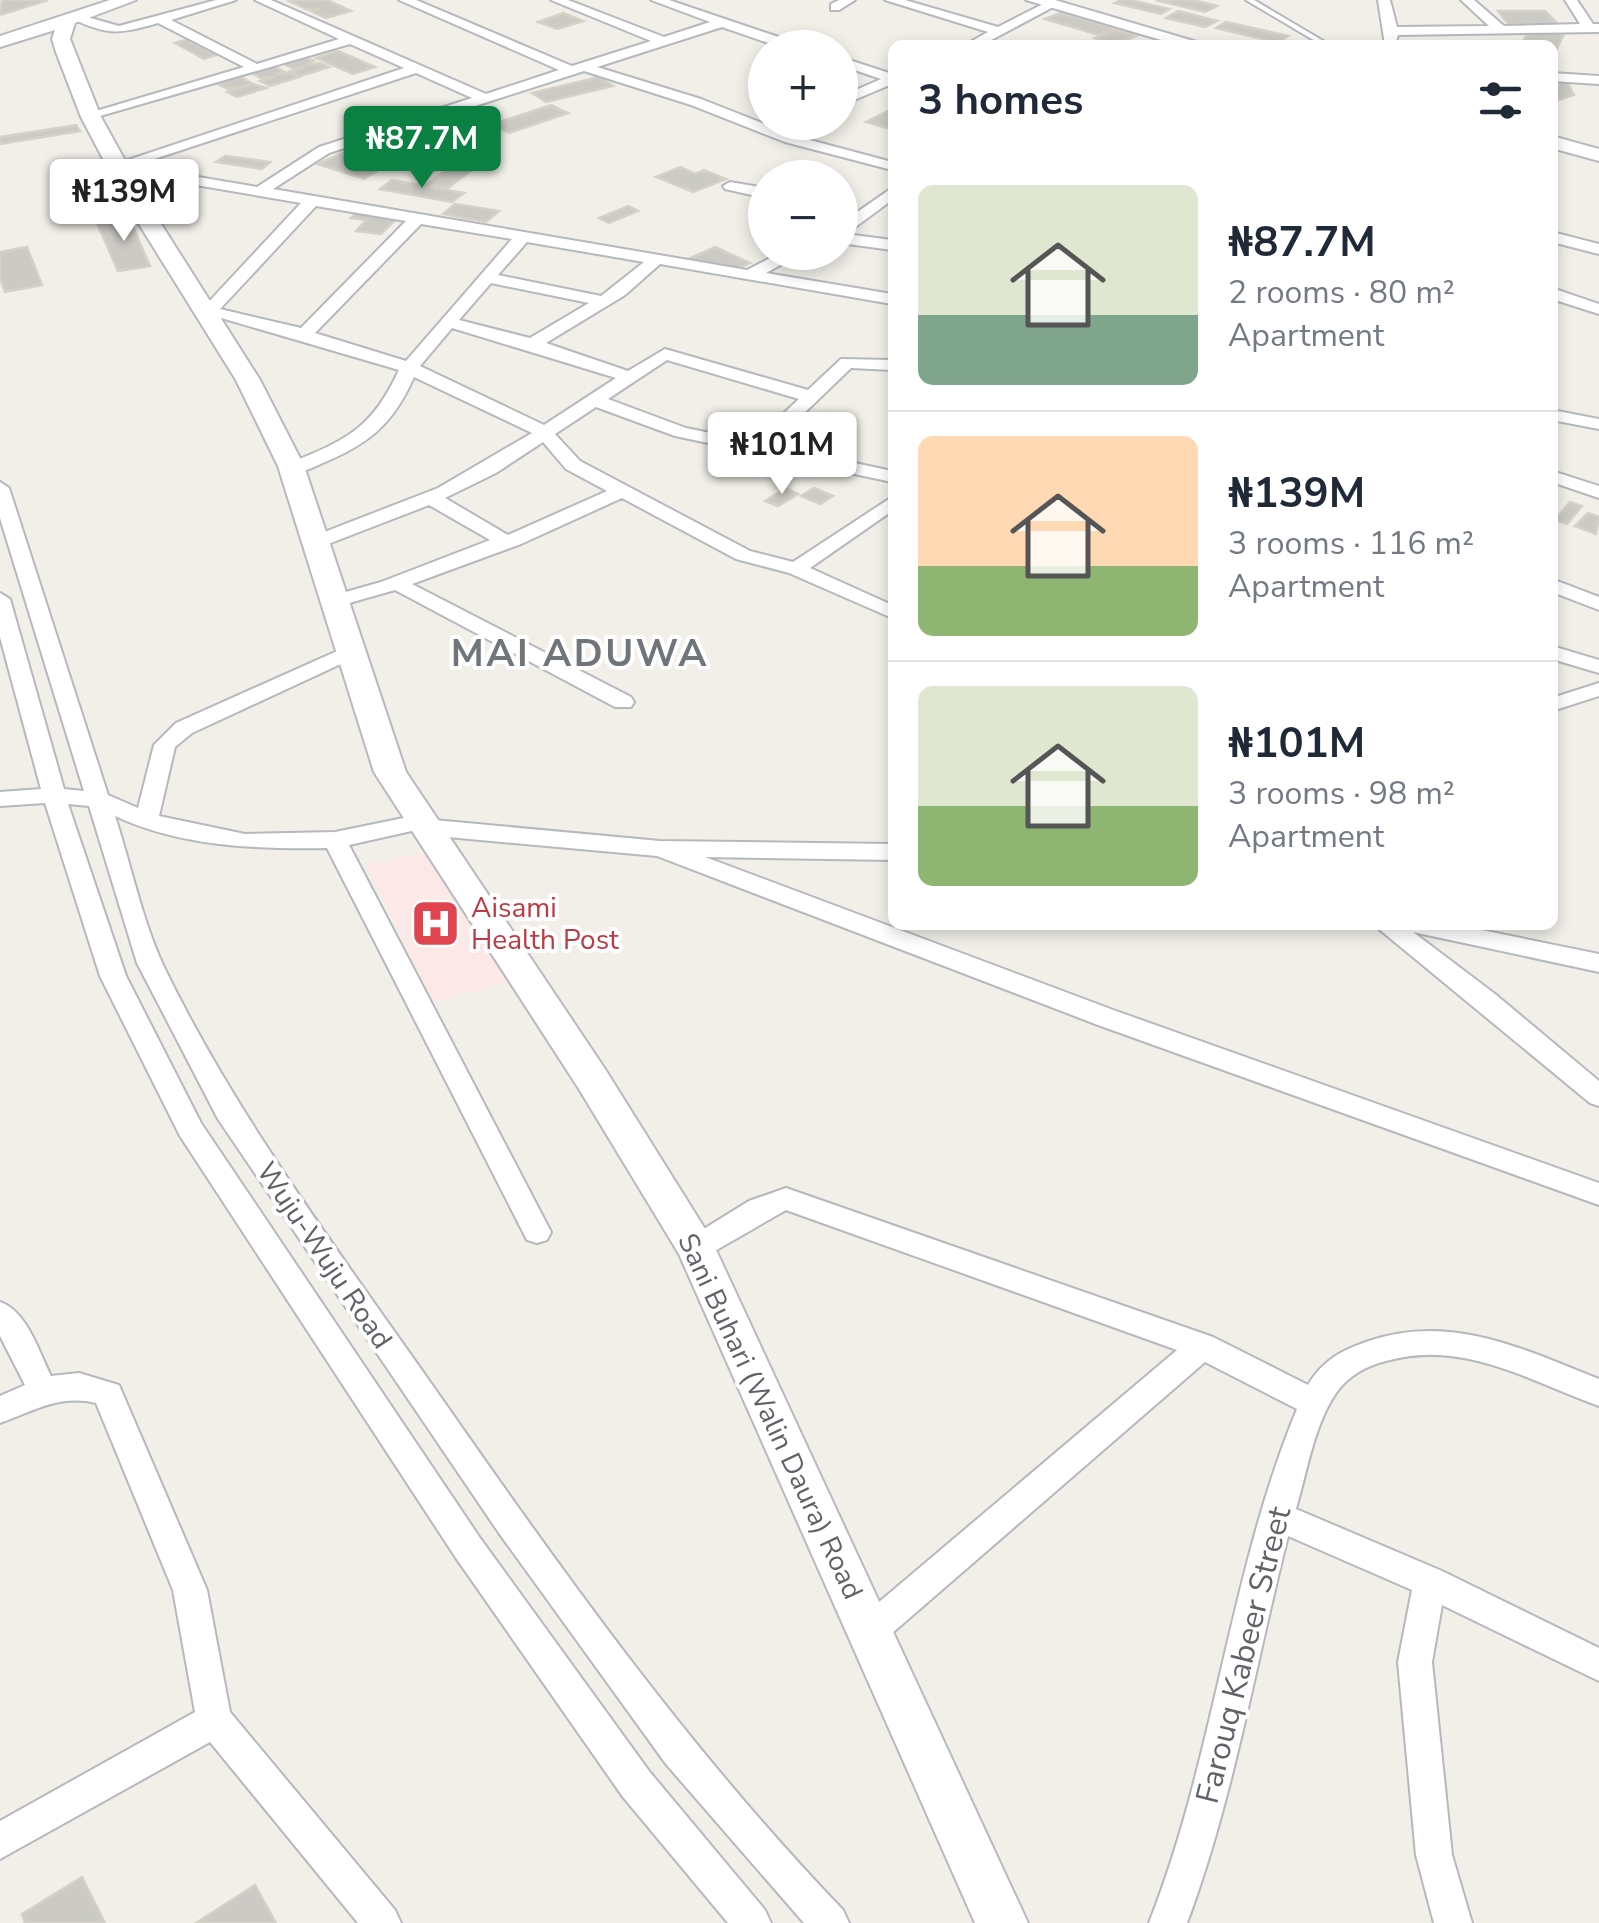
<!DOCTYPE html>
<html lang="en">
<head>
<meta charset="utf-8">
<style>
	:root { --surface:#fff; --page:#f6f6f7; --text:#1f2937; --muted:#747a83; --line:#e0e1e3; --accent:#0b8043 }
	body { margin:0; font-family:"Nunito Sans",sans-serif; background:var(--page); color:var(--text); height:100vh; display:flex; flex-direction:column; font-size:38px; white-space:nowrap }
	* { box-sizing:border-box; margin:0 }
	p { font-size:32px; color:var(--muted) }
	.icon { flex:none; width:55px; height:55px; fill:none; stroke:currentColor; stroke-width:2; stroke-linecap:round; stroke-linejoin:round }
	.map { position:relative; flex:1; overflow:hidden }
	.drawer { position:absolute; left:888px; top:40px; width:670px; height:890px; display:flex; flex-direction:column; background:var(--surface); border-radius:15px; box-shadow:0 5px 15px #0003 }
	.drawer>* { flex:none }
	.tools { position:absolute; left:748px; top:30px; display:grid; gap:20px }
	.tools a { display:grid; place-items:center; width:110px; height:110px; border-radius:50%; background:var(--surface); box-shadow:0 5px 15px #0003; font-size:50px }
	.price { position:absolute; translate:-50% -85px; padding:0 22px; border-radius:10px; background:#fff; color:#222; font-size:32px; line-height:65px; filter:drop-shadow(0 2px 5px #0008) }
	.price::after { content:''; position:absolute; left:50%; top:60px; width:30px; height:22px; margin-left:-15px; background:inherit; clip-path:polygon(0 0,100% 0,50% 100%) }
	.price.on { background:var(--accent); color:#fff }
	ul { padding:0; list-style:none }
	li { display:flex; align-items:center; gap:30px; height:250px; padding:0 30px }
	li+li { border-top:2px solid var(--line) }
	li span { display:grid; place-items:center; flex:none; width:280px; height:200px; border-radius:15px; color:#555 }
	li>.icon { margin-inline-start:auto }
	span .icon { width:120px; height:120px; fill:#fffc; stroke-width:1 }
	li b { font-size:42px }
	h2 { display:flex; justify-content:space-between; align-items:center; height:120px; padding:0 30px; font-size:42px }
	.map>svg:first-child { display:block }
	.medical { fill:#fce8e6 }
	.building { fill:#cccac5; stroke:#d6d1c6; stroke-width:2.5 }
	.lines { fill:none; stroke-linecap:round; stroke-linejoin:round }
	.lane-casing { stroke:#b5b8bc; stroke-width:4 }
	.street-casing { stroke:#b5b8bc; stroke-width:4 }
	.secondary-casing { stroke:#b6babf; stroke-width:4 }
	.lane { fill:#fff; fill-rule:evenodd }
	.street { fill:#fff; fill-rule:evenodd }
	.secondary { fill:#fff; fill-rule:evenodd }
	.labels { text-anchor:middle; stroke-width:8; stroke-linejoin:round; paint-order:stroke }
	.health-label { font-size:28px; fill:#be3a42; stroke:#fff; text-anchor:start }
	.street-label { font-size:28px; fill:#5f6368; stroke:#fff }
	.near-street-label { font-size:32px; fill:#5f6368; stroke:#fff }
	.district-label { font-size:38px; font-weight:bold; letter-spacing:2.5px; fill:#70757a; stroke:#fff }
</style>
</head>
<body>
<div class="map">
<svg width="1599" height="1923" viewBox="0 0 1599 1923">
	<rect width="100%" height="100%" fill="#f1efe8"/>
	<path class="medical" d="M432,851L514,981L432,1002L367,865Z"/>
	<path class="building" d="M2,0H48L0,15Z
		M287,0H327L351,11L326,18L311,11L320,9H306Z
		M1121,0H1130L1169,9L1161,14L1115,3Z
		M1156,0H1193L1217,6L1205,12Z
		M1178,11L1217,21L1205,27L1166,18Z
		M1498,11H1545L1558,24L1509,25Z
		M563,13L583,21L557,29L538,22Z
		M1060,13L1114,28L1099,35L1045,19Z
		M1226,22L1288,36L1279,43L1216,28Z
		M1530,29L1564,34L1554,55L1552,45H1521Z
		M1116,30L1136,36L1115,45L1095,38Z
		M186,40L216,55L204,59L175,43Z
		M338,51L375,67L353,74L316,58Z
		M304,57L314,61L306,64L310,65L320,63L329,67L301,76L291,71L305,67L292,68L282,63Z
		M274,66L283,71L276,74L279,75L289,72L299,77L270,86L260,81L275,77L261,78L251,73Z
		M241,77L253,84L266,88L237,97L227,92L249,85L228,89L218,84Z
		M599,77L613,86L546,102L532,93Z
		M1552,80L1567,82L1574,95L1552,102Z
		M551,105L568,113L509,133L491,125Z
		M892,109V125L886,128L866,122Z
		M76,125L80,131L0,144V137Z
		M342,153L386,166L364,179L318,164Z
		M468,154L488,158L448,188L427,184Z
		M225,156L270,162L262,169L216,162Z
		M680,167L695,174L704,170L726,179L693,192L656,177Z
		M392,180L464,193L452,202L380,189Z
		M125,200L130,214L101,219L95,204Z
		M455,204L499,211L486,222L443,214Z
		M628,206L638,211L609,223L599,218Z
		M358,211L398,217L381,234L356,231L366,220L351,218Z
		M129,218L150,266L118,271L97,223Z
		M27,247L42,285L5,292L0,278V252Z
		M715,247L750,263L730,272L686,260Z
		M786,488L798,494L778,506L765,501Z
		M814,488L833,496L820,504L801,496Z
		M1570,502L1582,506L1567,524L1555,520Z
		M1588,513L1599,517L1596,534L1575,526Z
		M82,1877L105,1923H25L22,1914Z
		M255,1885L276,1923H196Z"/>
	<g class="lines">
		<defs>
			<path id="lane" d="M1246,0H1254L1330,45H1322Z"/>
			<path id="street" d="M216,0H236L171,20L257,64L339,39L255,0H271L486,94L559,70L399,0H416L572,66L651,41L551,0H568L664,37L710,22L651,0H669L802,45L783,48L722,27L597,67L701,99L795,136L892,162V170L785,142L691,105L584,71L329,153L273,189L747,270L782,252H804L766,273L892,294V304L660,264L625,295L546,343L628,371L665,349L808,390L841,359L892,360V370L851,368L771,445L892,471V482L675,436L596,407L555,434L580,461L750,551L793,562L892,497V511L810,568L892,605V618L789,573L736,559L622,498L521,544L412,584L631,697L634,702L631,707H615L395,590L335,607L328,605V597L381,582L490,540L429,505L323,546H309V538L438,488L532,433L414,377C393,424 370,443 323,463C311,468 299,475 285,473V465C344,441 371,431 399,370L194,310L205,306L301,203L120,172L113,165L404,68L350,44L86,120V114L244,67L158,23C119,34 109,36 73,19V13L119,26ZM416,73L472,98L319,147L257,187L133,166ZM316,206L406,221L301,328L220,309ZM421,224L512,239L406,361L315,333ZM527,242L644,262L601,296L498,275ZM491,283L589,303L530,338L459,320ZM452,328L616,378L544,425L420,366ZM667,360L799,399L753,442L686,428L608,399ZM543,442L566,469L607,491L508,535L445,498L496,473Z
				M839,0H855L839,10H831V4Z
				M885,0H905L998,27L1047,2L1057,5L982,45H965L988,32Z
				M1378,0H1390L1397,27L1489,26L1461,0H1474L1504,26L1580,24L1565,0H1577L1593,24H1599V32L1398,35L1395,45H1385Z
				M840,57L892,74V84L840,106V97L881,79L840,65Z
				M1552,73L1599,76V84L1552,81Z
				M730,182L765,188V198L725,189L723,186Z
				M892,188V200L846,234L892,240V250L840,243V224Z
				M1552,232L1599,244V254L1552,242Z
				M1552,288L1599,304V314L1552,299Z
				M1552,410L1599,419V429L1552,420Z
				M1552,471L1599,486V498L1552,482Z
				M0,482L9,488L108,795L138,808L154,745L176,723L344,648H358L361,652L358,656L192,733L175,747L159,816L245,834L335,832L423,814L434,820L660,841L892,844V860L705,857L1116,1011L1599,1183V1205L1098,1025L657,856L426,835L416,830L349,845L551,1232L547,1240L537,1243L527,1240L327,848C255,849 182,847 115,816C131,865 142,920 164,967C239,1122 344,1258 442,1399C566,1577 692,1753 843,1910L849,1923H804L666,1764L499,1533L218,1119L137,963L89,806L68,804L126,976L201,1123L480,1538L649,1771L765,1910L771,1923H728L623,1797L456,1558L180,1136L100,976L45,803L0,806V792L41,789L0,637V593L10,599L64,789L84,791L0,518Z
				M1552,579L1599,597V610L1552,592Z
				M1552,646L1599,660V673L1552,659Z
				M1599,683V696L1552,711V698Z
				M1374,925H1457L1599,954V972L1413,932L1495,994L1599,1081V1106L1590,1103Z
				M786,1188L1213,1337L1308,1385C1323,1360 1342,1350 1369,1341C1451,1313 1523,1349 1599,1379V1406C1529,1381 1463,1339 1386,1361C1366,1366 1348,1376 1336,1393C1314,1425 1307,1472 1296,1509L1442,1571L1599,1648V1681L1442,1605L1432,1662L1452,1855L1472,1923H1434L1416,1855L1398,1662L1412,1590L1288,1536C1255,1666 1234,1797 1187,1923H1149C1215,1756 1229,1573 1297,1409L1205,1362L883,1641L871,1646L859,1641L854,1630L859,1619L1177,1350L786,1210L706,1256L696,1259L686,1256L682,1248L686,1240L749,1201Z
				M0,1302C27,1311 39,1352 51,1376L79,1373L119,1385L207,1590L230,1712L395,1910L401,1923H358L210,1742L0,1859V1821L195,1712L173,1590L96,1403C59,1394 34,1411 0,1423V1396L25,1385L0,1336Z"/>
			<path id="secondary" d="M110,0H136L75,23L70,39L101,117L151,208L260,380L304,466L406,772L605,1069L710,1237L1028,1923H975L679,1254L579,1089L374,772L278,466L236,380L129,208L81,117L56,52L52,39L55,30L0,47V36Z
				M1026,0H1055L1207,45H1178Z
				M1552,136L1599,149V161L1552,148Z"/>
		</defs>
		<use href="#lane" class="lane-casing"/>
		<use href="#street" class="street-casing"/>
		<use href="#secondary" class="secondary-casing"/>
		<use href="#lane" class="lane"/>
		<use href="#street" class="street"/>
		<use href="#secondary" class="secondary"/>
	</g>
	<defs>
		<symbol id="hospital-square" viewBox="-11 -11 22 22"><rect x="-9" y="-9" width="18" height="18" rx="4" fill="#e0444e" stroke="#fff"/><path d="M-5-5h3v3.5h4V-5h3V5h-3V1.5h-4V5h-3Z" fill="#fff"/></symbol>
	</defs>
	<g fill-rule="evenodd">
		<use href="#hospital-square" x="408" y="896" width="55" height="55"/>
	</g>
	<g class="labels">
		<g class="health-label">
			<text x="471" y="917">Aisami<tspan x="471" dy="32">Health Post</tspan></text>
		</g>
		<g class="street-label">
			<text transform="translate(325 1255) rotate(56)" y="10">Wuju-Wuju Road</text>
			<text transform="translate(771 1416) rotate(65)" y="10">Sani Buhari (Walin Daura) Road</text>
		</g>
		<g class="near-street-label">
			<text transform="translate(1243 1655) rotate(-76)" y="11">Farouq Kabeer Street</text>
		</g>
		<g class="district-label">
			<text x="580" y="666">MAI ADUWA</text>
		</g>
	</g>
</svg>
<div class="tools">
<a>+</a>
<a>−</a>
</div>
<b class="price on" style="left:422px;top:191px">₦87.7M</b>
<b class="price" style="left:124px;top:244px">₦139M</b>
<b class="price" style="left:782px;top:497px">₦101M</b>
<section class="drawer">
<h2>3 homes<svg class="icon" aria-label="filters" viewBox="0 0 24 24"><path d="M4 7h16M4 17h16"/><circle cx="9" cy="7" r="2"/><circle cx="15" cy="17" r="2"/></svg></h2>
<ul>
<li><span style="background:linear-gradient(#dfe7d0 65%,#7fa58c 0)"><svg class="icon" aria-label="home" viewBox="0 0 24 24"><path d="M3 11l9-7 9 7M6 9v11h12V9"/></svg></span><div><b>₦87.7M</b><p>2 rooms · 80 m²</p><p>Apartment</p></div></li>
<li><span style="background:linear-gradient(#ffd9b3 65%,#8fb573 0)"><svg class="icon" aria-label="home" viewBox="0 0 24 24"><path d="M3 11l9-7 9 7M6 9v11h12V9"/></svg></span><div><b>₦139M</b><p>3 rooms · 116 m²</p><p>Apartment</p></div></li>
<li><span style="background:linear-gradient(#dfe7d0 60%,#8fb573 0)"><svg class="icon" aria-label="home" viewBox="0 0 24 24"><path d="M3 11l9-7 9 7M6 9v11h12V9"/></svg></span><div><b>₦101M</b><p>3 rooms · 98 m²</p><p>Apartment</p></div></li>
</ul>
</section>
</div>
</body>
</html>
